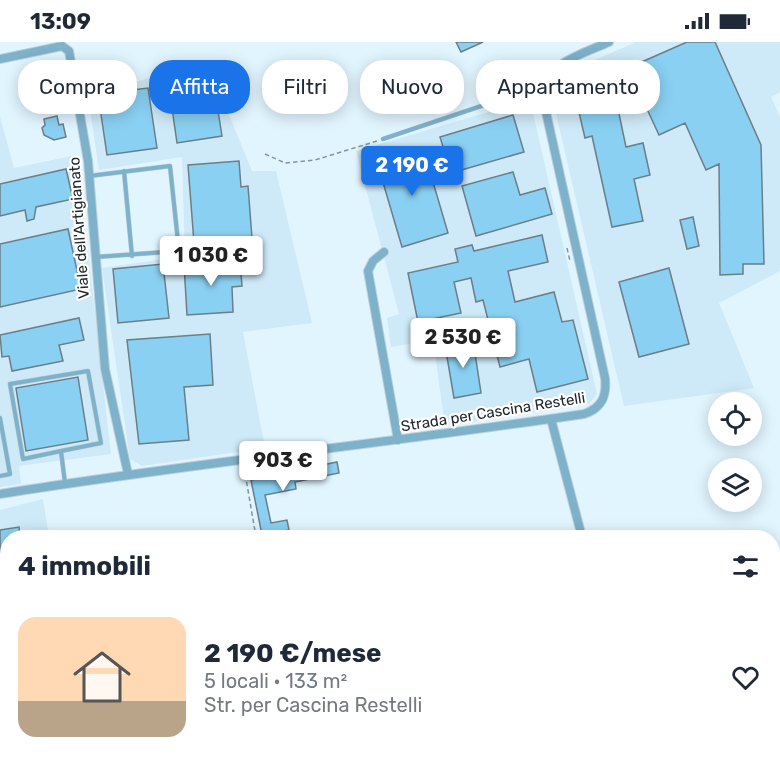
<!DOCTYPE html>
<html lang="it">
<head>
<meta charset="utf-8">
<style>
	:root { --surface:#fff; --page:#f6f6f7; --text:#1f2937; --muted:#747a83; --accent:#1a73e8 }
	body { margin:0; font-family:Rubik,sans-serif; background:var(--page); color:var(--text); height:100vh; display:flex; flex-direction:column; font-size:22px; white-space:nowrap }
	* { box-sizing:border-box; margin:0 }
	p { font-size:20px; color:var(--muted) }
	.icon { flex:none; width:33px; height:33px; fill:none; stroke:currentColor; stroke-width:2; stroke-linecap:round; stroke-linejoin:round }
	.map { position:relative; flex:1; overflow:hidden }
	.sheet { position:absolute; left:0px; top:488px; width:780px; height:236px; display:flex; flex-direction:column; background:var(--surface); border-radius:24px 24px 0 0; box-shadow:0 3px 15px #0003 }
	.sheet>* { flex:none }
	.top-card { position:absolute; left:18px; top:18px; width:744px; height:54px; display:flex; gap:12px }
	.tools { position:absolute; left:708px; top:350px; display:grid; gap:12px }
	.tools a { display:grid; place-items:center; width:54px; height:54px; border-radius:50%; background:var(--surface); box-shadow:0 3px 15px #0003; font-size:30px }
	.price { position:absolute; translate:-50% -51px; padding:0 14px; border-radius:6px; background:#fff; color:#222; font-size:20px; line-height:39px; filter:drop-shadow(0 2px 3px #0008) }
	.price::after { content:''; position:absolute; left:50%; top:36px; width:18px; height:14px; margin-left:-9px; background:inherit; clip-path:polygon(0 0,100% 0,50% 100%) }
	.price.current { background:var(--accent); color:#fff }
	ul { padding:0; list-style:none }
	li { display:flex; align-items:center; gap:18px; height:150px; padding:0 18px }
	li span { display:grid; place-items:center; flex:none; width:168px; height:120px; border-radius:18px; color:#555 }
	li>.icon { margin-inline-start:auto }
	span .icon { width:72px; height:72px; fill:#fffc; stroke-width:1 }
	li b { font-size:26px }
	h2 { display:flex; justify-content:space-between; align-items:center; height:72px; padding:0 18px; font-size:26px }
	.pill { padding:0 21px; border-radius:24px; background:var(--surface); box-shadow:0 3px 15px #0003; font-size:21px; line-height:54px }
	.pill.current { background:var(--accent); color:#fff }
	.status { display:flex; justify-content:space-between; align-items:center; height:42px; padding:0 30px; background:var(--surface); direction:ltr }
	.status svg { height:16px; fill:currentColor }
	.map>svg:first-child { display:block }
	.built { fill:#cee9f7 }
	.building { fill:#8ad0f2; stroke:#6c7e87; stroke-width:1.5 }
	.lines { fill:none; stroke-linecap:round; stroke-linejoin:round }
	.lane-casing { stroke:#bed0d9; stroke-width:5 }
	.street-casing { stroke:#bed0d9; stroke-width:10 }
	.path { stroke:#86939b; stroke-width:1.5; stroke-dasharray:4.5 3; stroke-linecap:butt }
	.lane { stroke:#7eb1ca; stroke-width:4 }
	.street { stroke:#7eb1ca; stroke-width:8 }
	.labels { text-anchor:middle; stroke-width:4.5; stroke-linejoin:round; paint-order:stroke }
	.street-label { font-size:15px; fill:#20272b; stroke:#fefefe }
</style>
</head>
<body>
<div class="status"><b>13:09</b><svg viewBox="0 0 49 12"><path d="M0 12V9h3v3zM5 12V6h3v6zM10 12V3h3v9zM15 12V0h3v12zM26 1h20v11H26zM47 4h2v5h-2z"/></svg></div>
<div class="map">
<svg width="780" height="722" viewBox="0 0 780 722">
	<rect width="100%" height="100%" fill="#e1f5ff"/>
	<path class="built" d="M636,0H780V50L771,55L780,75V229L719,261L754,346L624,364L551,50L561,33Z
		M207,19L252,129H276L312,281L243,290L265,406L142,424L130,417L102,226L185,214L182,115L99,128L88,54Z
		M530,58L597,352L589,362L445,384L433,298L391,305L387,276L399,272L356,109Z
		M0,75L14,126L77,113L111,412L19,424L21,442L0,445Z
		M43,457L49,495H8V716H59L60,722H0V468Z
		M351,716H666L648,722H353Z"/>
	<path class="building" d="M456,0H483L461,10Z
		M687,0H715L761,103L764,222H743V232L720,233L719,122L706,128L685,81L659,93L628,26Z
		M49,28L54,48L42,50L43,54L28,58L24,40L35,38L34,34Z
		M212,31L222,94L177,101L168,38Z
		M393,31L401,46L387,56L378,41Z
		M603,43L605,50L614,48L626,105L643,101L650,133L634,137L643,179L612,185L592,94L585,96L574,49Z
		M148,46L157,106L107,113L99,59L125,55L124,49Z
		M513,73L524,110L451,131L440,95Z
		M57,74L59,83L63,82L66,95L54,98L44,93L42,86L45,83L44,77Z
		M423,106L448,191L402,205L377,120Z
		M239,119L241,145L248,144L252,196L194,201L188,123Z
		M66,127L73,157L36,165L34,177L27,179L25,168L0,174V142Z
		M513,130L520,153L545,146L552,172L476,194L462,144Z
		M693,175L699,204L687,207L680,178Z
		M68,187L81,247L0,265V202Z
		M542,193L548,220L508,229L515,260L554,250L562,280L573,278L588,337L537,350L529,317L500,325L483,258L476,260L471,236L454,240L461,271L418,280L408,231L458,220L455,207L472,203L474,209Z
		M240,219L242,244L232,245L233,270L187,273L184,222Z
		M163,222L169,276L118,281L113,227Z
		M669,226L689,302L639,315L619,240Z
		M79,276L84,298L59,303L63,319L12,329L9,314L2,315L0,293Z
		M210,292L213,343L184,345L189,398L139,402L127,298Z
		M473,298L481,351L454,356L445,303Z
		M78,335L88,398L26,409L16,346Z
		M337,420L339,431L295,440L296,447L265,453L271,481L287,478L289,488L262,493L251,438Z
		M19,485L20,495H8V674L0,675V488Z
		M430,716H625L626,718L610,722H432Z"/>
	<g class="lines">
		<defs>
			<path id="lane" d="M383,97L532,47L542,48
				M124,129L132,214
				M89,134L170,124L179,209L96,215
				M0,376L10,432L0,434
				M61,409L101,401L88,329L10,342L23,417L61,409L65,441"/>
			<path id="street" d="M0,17L62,4L69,9L88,119L105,327L128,432
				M384,210L373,219L368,229L398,398
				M551,377L582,495
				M0,452C194,421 389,401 584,372C602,366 607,354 605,336L542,52C545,21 585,11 609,0"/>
		</defs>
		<use href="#lane" class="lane-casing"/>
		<use href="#street" class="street-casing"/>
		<path class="path" d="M265,112L285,121L315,118L377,99
			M567,206L570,219
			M244,425L256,495
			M772,678L780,675
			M315,716L317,722
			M656,722L673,716"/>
		<use href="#lane" class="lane"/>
		<use href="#street" class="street"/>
	</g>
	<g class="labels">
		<g class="street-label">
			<text transform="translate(79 186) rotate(-94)" y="5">Viale dell'Artigianato</text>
			<text transform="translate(493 370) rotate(-9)" y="5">Strada per Cascina Restelli</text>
		</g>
	</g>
</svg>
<div class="tools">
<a><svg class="icon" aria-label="locate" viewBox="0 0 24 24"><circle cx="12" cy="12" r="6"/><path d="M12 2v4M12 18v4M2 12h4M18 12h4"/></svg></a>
<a><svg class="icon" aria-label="layers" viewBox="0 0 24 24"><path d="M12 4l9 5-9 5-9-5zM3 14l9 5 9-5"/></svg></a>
</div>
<b class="price current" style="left:412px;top:155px">2 190 €</b>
<b class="price" style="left:211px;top:245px">1 030 €</b>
<b class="price" style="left:463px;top:327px">2 530 €</b>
<b class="price" style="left:283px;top:450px">903 €</b>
<div class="top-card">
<a class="pill">Compra</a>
<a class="pill current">Affitta</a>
<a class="pill">Filtri</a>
<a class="pill">Nuovo</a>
<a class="pill">Appartamento</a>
</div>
<section class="sheet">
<h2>4 immobili<svg class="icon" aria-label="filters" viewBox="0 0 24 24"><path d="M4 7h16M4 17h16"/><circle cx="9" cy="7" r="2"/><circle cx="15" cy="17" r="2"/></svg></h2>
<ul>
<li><span style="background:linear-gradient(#ffd9b3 70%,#b9a48a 0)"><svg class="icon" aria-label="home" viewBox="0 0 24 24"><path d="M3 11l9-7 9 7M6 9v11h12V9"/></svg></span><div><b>2 190 €/mese</b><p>5 locali · 133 m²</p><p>Str. per Cascina Restelli</p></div><svg class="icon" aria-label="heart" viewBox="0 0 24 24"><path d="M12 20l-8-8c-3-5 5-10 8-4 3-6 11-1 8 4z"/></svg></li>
</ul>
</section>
</div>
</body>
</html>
